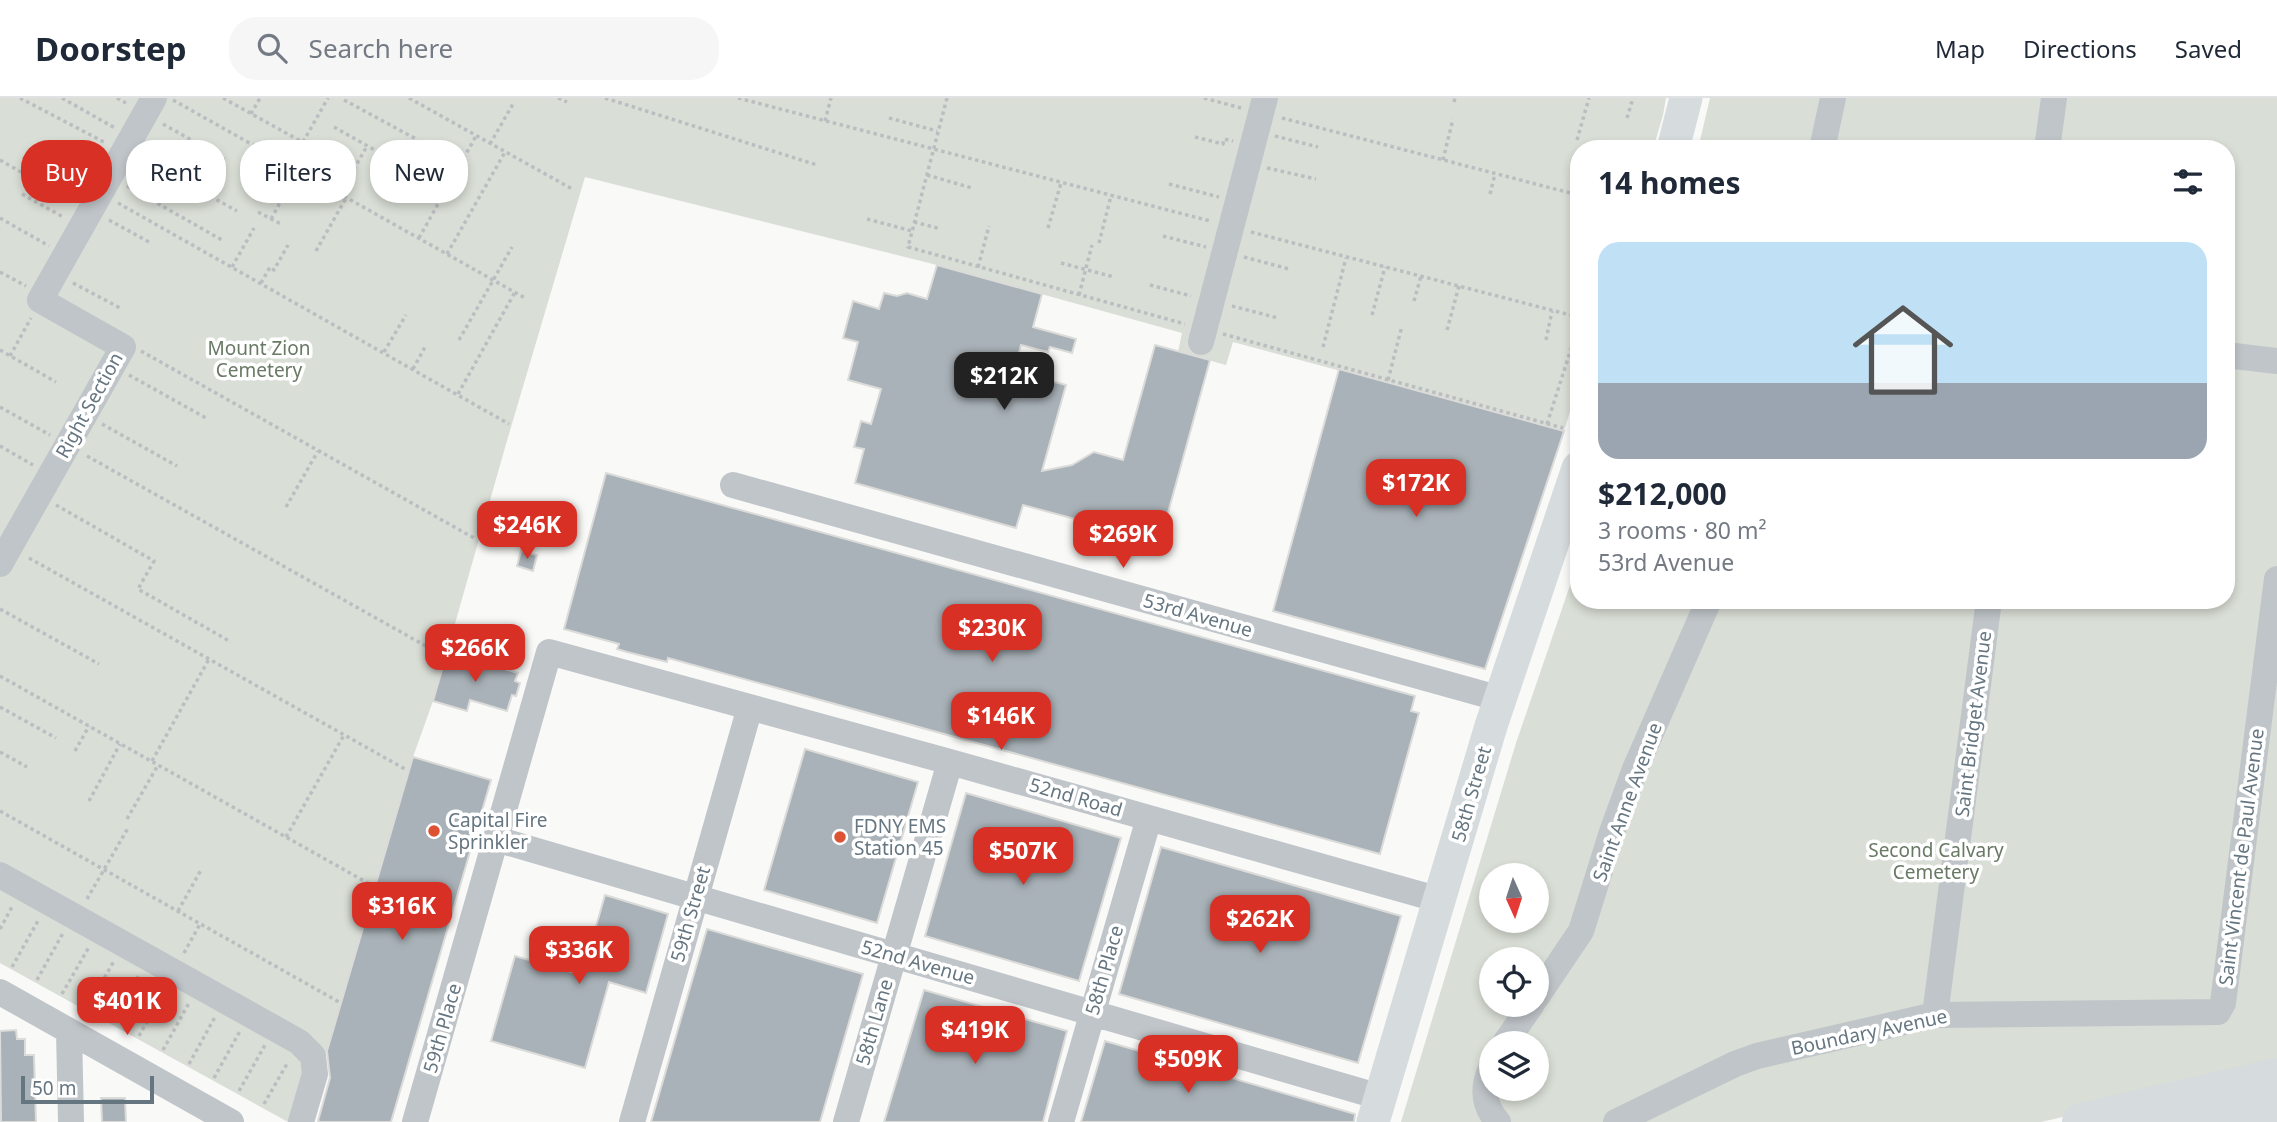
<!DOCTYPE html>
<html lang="en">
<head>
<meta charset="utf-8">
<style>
	:root { --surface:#fff; --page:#f6f6f7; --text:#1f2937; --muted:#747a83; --line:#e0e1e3; --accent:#d93025 }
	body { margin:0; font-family:"Noto Sans",sans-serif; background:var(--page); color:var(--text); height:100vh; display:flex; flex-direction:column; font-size:26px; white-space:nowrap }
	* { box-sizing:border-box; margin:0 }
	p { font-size:23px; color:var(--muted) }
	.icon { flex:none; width:38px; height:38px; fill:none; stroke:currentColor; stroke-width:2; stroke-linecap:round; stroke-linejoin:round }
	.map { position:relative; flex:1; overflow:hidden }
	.details { position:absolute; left:1570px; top:42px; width:665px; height:469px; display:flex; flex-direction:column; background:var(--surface); border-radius:28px; box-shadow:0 4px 10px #0003 }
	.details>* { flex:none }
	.top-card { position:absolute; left:21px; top:42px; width:665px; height:63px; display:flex; gap:14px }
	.needle { width:46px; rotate:177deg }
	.fabs { position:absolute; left:1479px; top:765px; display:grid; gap:14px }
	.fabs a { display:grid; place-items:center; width:70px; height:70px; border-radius:50%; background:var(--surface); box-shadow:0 4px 10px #0003; font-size:35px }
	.scale { position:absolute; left:21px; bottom:18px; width:133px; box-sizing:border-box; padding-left:7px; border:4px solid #657681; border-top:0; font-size:19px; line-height:24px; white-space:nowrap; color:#657681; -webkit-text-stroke:5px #fff; paint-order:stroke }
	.price { position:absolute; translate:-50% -60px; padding:0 16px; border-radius:14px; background:var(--accent); color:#fff; font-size:23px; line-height:46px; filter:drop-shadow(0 2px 4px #0008) }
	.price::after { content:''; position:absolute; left:50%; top:42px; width:21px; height:16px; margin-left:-10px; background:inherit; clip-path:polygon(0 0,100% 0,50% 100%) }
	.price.on { background:#222; color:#fff }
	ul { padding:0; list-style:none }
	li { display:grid; align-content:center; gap:14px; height:371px; padding:0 28px }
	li+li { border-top:2px solid var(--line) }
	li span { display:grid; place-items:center; height:217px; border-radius:21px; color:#555 }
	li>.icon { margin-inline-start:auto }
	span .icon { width:126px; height:126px; fill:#fffc; stroke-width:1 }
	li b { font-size:30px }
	h2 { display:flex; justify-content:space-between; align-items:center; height:84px; padding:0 28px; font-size:30px }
	.chip { padding:0 24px; border-radius:28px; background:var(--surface); box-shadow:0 4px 10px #0003; font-size:24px; line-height:63px }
	.chip.on { background:var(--accent); color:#fff }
	header { display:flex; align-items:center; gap:42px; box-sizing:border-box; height:98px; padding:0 35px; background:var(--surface); border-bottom:2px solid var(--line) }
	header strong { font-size:33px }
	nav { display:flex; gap:38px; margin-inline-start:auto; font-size:24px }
	.search { width:490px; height:63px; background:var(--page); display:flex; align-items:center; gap:18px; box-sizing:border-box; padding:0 24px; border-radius:28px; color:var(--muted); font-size:26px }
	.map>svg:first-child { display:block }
	.green { fill:#d9ded6; fill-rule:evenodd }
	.building { fill:#a9b2b8; stroke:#dbdbd9; stroke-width:2 }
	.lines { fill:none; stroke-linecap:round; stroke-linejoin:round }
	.path { stroke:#bbbec1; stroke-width:3.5; stroke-dasharray:3.5 3.5; stroke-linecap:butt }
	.minor { stroke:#c0c5c9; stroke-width:26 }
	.major { stroke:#d6dbde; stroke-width:33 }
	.highway { stroke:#d6dbde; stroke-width:38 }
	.poi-dot { fill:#dd5232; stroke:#fff; stroke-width:2.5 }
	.labels { text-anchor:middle; stroke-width:7; stroke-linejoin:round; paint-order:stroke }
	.park-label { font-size:19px; fill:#687964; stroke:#fff }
	.street-label { font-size:19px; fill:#657681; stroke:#fff }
	.poi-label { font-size:19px; fill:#657681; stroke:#fff; text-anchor:start }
</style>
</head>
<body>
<header>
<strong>Doorstep</strong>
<div class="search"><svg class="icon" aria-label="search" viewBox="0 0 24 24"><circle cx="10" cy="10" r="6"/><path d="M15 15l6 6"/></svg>Search here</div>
<nav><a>Map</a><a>Directions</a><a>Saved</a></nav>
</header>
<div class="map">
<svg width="2277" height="1024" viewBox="0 0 2277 1024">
	<rect width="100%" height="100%" fill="#f9f9f7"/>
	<path class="green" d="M0,0H1666L1663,17L1653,51H1578V287L1564,333L1233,244L1226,267L1178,254L1182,235L937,167L585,79L506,346L433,603L413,659L306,1024H288L0,865Z
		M1710,0H2277V970L2041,1024H1401L1516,645L1578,464V502H2226V51H1698ZM1491,777H1536V822H1491ZM1491,861H1536V906H1491ZM1491,945H1536V990H1491Z"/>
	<path class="building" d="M937,167L1042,196L1033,229L1076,241L1072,255L1050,249L1048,254L1021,247L1014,273L1066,287L1042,373L1072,367L1094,354L1123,362L1155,247L1210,262L1160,444L1023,407L1016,430L855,385L864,351L854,349L861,323L871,326L881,291L848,282L858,244L843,240L853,203L879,211L884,195L897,198L907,195L927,201Z
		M1339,271L1564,333L1485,571L1273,513Z
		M606,375L1415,598L1411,613L1419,615L1380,756L668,560L667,564L627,554L617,551L619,546L564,531Z
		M521,453L537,457L533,473L517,468Z
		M447,554L518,575L515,583L520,585L516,598L512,597L507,613L470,602L467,613L433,603Z
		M805,651L918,684L877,825L764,792Z
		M413,659L491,682L391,1024H320L318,1023L330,980L327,953Z
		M966,695L1121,740L1079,883L925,838Z
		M1161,749L1401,818L1358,965L1119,896Z
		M605,797L668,816L646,895L609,884L585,970L491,943L515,858L582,877Z
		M707,831L863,876L820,1024H651Z
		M924,892L1067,933L1043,1024H884Z
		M16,932L17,941H25V957H34L36,1024H1L0,933Z
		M1105,943L1355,1016L1354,1024H1081Z
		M101,1000H125L126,1024H102Z"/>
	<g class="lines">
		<path class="path" d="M20,0L104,44
			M62,0L115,30
			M117,0L126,5
			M223,0L313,50
			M409,0L574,92
			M558,0L567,4
			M605,0L817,67
			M738,0L1210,123
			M947,0L908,149L1185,226
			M1204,0L1241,10
			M173,2L525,200
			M344,2L418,42
			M1454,4L1455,0
			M251,16L260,0
			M889,20L937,33
			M1282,20L1578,97
			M1627,20L1633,0
			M825,23L831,0
			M163,26L225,61
			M334,29L396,64L386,84
			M1275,38L1318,49
			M1195,39L1223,46L1224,41L1233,43
			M1577,42L1589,0
			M303,44L328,0
			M490,46L513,6
			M47,58L84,79
			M143,61L237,113
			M0,62L71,103
			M1443,62L1453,21
			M1267,70L1316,81
			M927,77L972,90
			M1169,86L1219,99
			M127,88L222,142
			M22,96L63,119
			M340,96L367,48
			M1490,96L1495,76
			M118,105L509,326
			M258,114L281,126
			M0,120L49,148
			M271,121L298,72
			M867,121L912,133
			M109,122L149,144
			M914,124L941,131
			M1048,130L1061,85
			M1251,134L1578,219
			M1163,138L1206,149
			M419,140L476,38
			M1099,145L1111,98
			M316,153L346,100
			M447,156L505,54
			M1244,159L1289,171
			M1061,165L1114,179
			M232,169L254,130
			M978,169L989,128
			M0,174L26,188
			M73,185L122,211
			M261,185L270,169L274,172L288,147
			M1150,187L1191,198
			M1079,197L1092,147
			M1414,203L1421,178
			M1232,208L1278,220
			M1372,217L1385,169
			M1447,232L1459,188
			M1223,236L1563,330
			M459,242L512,149
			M1546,242L1552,213
			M1323,249L1346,160
			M0,252L56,284
			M141,253L474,440
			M384,254L406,217
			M10,258L31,220
			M413,271L425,249
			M129,277L206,320
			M1388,282L1402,228
			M458,296L515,194
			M0,309L50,337
			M102,326L177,368
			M1547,326L1578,229
			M0,348L33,367
			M87,358L433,552
			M56,407L154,463L138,491L231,544
			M286,409L318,353
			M29,460L405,671
			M0,511L99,566
			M0,578L373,788
			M0,609L56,640
			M75,653L89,628
			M0,654L27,669
			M152,663L209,561
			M89,703L120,646
			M0,713L339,904
			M127,721L158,667
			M286,739L344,637
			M87,801L128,730
			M178,813L201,772
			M0,831L13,807
			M184,855L200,826
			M12,869L39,821
			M37,882L63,835
			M62,896L89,849
			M87,910L114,863
			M113,924L139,877
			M139,938L164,892
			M163,952L189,905
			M189,966L215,919
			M214,980L240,933
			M239,993L265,947
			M264,1006L288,964"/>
		<path class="minor" d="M1822,51L1833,0
			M2047,51L2054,0
			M1201,244L1265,0
			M2226,257L2277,263
			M733,387L1501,601
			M0,466L123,249L40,202L154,0
			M496,741L1380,999
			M0,777L299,944L313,958L315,976L301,1024
			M0,894L231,1024
			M1536,900L1581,833L1612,734L1635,671L1709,502
			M1935,917L1989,502
			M69,933L71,1024
			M1505,945L1532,906
			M1491,970C1482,990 1483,1007 1498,1024
			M415,1024L549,554L950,664L1440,802
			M632,1024L750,609
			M846,1024L950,664
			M1061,1024L1149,720
			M1616,1024L1735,966L1757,958L1935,917L2218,914L2223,905L2277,481"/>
		<path class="major" d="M1673,51L1686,0
			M1373,1024L1491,628L1578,370
			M2168,1024L2265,1002"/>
		<path class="highway" d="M2081,1024L2277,979
			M2236,1024L2277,1015"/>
	</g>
	<g class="poi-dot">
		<circle cx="434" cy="733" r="7"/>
		<circle cx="840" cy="739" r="7"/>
	</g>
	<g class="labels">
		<g class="park-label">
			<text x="259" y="257">Mount Zion<tspan x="259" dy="22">Cemetery</tspan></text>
			<text x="1936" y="759">Second Calvary<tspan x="1936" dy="22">Cemetery</tspan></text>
		</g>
		<g class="street-label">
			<text transform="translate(89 307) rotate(-61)" y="7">Right Section</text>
			<text transform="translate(1198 517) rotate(16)" y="7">53rd Avenue</text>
			<text transform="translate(1973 626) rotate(-83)" y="7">Saint Bridget Avenue</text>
			<text transform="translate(1471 696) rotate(-74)" y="7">58th Street</text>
			<text transform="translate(1076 699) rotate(16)" y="7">52nd Road</text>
			<text transform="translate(1627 704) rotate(-70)" y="7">Saint Anne Avenue</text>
			<text transform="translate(2241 759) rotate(-83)" y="7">Saint Vincent de Paul Avenue</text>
			<text transform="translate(690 816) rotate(-74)" y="7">59th Street</text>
			<text transform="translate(918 864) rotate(16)" y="7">52nd Avenue</text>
			<text transform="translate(1104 872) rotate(-74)" y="7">58th Place</text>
			<text transform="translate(874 924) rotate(-74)" y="7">58th Lane</text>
			<text transform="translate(442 930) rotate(-74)" y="7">59th Place</text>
			<text transform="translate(1869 934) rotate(-12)" y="7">Boundary Avenue</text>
		</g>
		<g class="poi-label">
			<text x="448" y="729">Capital Fire<tspan x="448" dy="22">Sprinkler</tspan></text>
			<text x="854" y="735">FDNY EMS<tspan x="854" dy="22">Station 45</tspan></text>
		</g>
	</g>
</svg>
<div class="fabs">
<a><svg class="needle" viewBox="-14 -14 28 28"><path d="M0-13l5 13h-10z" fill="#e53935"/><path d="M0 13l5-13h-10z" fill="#747a83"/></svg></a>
<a><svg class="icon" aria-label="locate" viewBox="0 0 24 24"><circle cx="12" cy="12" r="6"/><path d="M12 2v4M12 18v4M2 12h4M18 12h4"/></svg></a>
<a><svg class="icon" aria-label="layers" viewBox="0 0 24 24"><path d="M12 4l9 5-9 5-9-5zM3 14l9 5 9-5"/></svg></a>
</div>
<div class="scale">50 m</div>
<b class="price on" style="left:1004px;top:314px">$212K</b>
<b class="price" style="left:1416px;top:421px">$172K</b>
<b class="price" style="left:527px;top:463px">$246K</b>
<b class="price" style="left:1123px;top:472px">$269K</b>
<b class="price" style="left:992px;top:566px">$230K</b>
<b class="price" style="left:475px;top:586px">$266K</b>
<b class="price" style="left:1001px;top:654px">$146K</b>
<b class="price" style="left:1023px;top:789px">$507K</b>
<b class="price" style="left:402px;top:844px">$316K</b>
<b class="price" style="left:1260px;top:857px">$262K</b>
<b class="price" style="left:579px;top:888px">$336K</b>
<b class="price" style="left:127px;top:939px">$401K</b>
<b class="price" style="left:975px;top:968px">$419K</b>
<b class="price" style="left:1188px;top:997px">$509K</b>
<div class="top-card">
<a class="chip on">Buy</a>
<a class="chip">Rent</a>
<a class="chip">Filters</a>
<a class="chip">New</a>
</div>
<section class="details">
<h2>14 homes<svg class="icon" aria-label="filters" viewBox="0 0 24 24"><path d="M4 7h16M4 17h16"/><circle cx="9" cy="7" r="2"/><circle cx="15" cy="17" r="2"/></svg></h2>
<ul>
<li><span style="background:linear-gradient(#bfe0f5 65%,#9aa5b1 0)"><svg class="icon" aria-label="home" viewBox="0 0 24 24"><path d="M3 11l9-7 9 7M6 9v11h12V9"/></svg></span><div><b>$212,000</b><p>3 rooms · 80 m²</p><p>53rd Avenue</p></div></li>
</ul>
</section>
</div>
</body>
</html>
